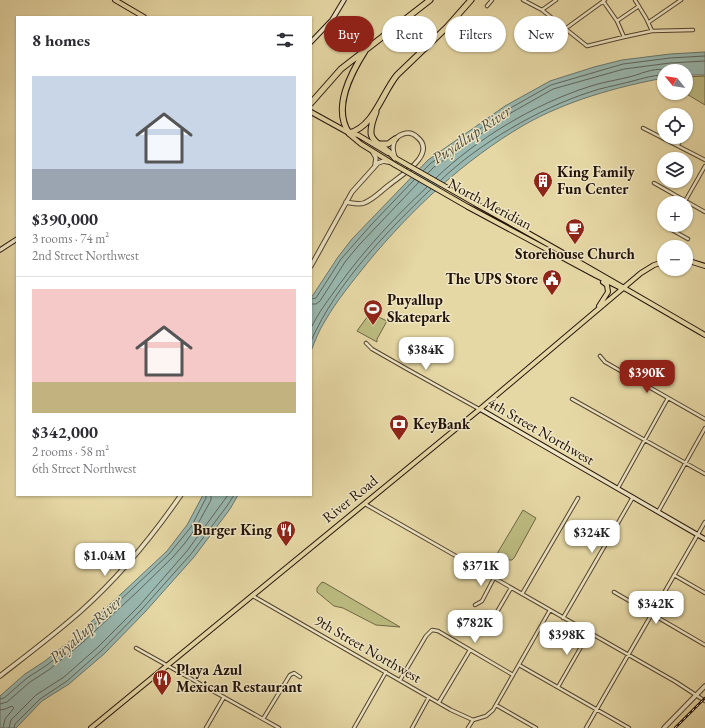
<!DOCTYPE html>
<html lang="en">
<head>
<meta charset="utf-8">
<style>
	:root { --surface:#fff; --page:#f2f2f3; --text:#2b2b33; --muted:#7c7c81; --line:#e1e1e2; --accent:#8f2418 }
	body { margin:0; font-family:"EB Garamond",serif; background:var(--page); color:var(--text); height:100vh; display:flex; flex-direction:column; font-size:15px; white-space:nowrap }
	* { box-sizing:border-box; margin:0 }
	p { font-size:13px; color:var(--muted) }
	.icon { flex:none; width:22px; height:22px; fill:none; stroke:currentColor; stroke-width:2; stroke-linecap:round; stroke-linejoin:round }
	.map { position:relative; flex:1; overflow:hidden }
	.details { position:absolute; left:16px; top:16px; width:296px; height:480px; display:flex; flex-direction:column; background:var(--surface); border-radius:0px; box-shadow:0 1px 3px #0004 }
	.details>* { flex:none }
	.top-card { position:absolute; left:324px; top:16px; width:321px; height:36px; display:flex; gap:8px }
	.needle { width:26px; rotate:300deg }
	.controls { position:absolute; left:657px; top:64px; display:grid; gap:8px }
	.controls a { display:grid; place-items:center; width:36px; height:36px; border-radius:50%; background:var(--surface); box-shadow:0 1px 3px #0004; font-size:20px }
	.price { position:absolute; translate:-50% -34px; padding:0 9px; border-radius:8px; background:#fff; color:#222; font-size:13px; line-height:26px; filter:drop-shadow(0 1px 2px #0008) }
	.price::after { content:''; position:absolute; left:50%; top:24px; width:12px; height:9px; margin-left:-6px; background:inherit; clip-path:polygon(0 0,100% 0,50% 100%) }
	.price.current { background:var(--accent); color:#fff }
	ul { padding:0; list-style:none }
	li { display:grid; align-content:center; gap:8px; height:212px; padding:0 16px }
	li+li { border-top:1px solid var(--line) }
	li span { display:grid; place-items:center; height:124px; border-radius:0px; color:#555 }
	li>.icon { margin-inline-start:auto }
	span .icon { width:72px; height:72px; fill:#fffc; stroke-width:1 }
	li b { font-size:17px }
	h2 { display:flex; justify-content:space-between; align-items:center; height:48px; padding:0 16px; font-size:17px }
	.tag { padding:0 14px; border-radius:18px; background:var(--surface); box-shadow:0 1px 3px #0004; font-size:14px; line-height:36px }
	.tag.current { background:var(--accent); color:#fff }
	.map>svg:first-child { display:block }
	.green { fill:#bcbc81; stroke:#6f6746 }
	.water { fill:#99b8b0; stroke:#69766e }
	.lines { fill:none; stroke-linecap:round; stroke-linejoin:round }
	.shore { stroke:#5e655d; stroke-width:1 }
	.minor-casing { stroke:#534431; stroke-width:4.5 }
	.tertiary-casing { stroke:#534431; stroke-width:5.5 }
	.secondary-casing { stroke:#22120a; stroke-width:5.5 }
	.primary-casing { stroke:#22120a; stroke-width:6 }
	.motorway-casing { stroke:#22120a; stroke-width:7 }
	.minor { stroke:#efe6c4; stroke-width:2.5 }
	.tertiary { stroke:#efe6c4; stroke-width:3.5 }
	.secondary { stroke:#efe6c4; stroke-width:3.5 }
	.primary { stroke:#e6d8a5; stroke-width:4 }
	.motorway { stroke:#e6d8a5; stroke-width:5 }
	.rail-casing { stroke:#22120a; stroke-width:2.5 }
	.rail { stroke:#efe6c4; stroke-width:1; stroke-dasharray:3; stroke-linecap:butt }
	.primary-bridge-casing { stroke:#22120a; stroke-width:6; stroke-linecap:butt }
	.primary-bridge { stroke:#e6d8a5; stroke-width:4 }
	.labels { text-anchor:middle; stroke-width:3; stroke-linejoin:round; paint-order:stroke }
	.poi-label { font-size:15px; font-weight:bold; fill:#22120a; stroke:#efe6c4; text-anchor:start }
	.street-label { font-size:15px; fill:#22120a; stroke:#efe6c4 }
	.water-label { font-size:16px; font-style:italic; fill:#4c4c44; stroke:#efe6c4 }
</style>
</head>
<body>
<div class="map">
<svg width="705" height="728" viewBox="0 0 705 728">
	<rect width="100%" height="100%" fill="#e6d8a5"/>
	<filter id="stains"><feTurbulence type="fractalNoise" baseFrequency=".005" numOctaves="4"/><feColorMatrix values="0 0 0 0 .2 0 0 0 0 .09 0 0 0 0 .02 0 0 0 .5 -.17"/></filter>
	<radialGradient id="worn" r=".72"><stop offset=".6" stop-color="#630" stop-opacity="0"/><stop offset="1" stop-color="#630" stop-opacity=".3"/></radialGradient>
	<path class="green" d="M705,76V105L685,93L686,77Z
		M370,313L387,321L377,339V342L357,331Z
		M523,510L536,518L514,558L512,560H505L496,574L488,569Z
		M322,582L325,583L400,627L376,625L343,608L334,606L317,592V588Z"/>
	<path class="water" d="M705,52V75H686V71H664V78C616,87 566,101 524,125C464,160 412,209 368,262C353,281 337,300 325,321C319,330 315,341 311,351V298L313,295L338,257L352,239L428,160L505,106L550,81L594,67L622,60L670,54Z
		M203,495H238L230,509L194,557L145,612L104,654L69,684L42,701L16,728H0V696L25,674L45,661L76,636L167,551L187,525Z"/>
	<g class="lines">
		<path class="shore" d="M423,171L431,163L507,110L551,85L623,64L670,58L705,56
			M428,173L434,167L509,114L553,89L624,69L670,63L705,61
			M436,178C476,139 535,104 588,87C602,82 618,80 633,76C643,73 658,66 668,71
			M441,180C478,144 540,108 590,92C601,88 613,86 625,83C638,80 651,75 664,75
			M311,299L316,298L341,259L371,225L414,180
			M311,304H316L320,301L345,262L359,245L419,182
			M311,328C318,313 329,299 339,285C365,249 395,217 427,187
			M311,341C337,282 386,233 431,189
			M0,699L4,698L27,678L47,665L79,639L169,554L191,527L206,498V495
			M0,704L7,702L30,682L50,669L82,643L137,592L173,557L185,543L195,529L211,500V495
			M0,710L5,709L12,706L14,708L5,719L3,728
			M9,728L11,720L36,695L64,677L98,647L139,606L187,551L228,495
			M14,728L15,724L40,699L67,681L101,651L142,609L191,554L227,506L234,495"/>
		<defs>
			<path id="minor" d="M523,0L542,10L587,46L624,37L652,31L693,30
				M635,0L646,18L652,31
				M603,1L617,21L624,37
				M487,6L492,0
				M542,10L556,0
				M617,21L639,6
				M649,22L681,0
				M565,29L605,0
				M643,128L705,160
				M686,130L689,122L687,116
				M678,145L682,137
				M654,183L705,212
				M684,203L705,166
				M672,225V230L688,239
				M366,343L372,349L407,369L479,409
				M600,356L605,362L612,366L705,419
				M572,399L705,474
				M618,488L668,398
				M365,504L676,682L705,701
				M658,512L705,428
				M674,575L705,593
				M614,592L705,645
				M522,594L578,498
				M253,596L451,710L473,720
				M475,605L482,601L494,578
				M563,618L633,497
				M487,629L511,588
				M136,648L279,728
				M519,665L629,728
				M400,680L426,636L432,630L438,631L513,675
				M558,687L589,633
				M439,702L470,650
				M496,705L536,728
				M263,719L290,675L294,673L300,677
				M206,728L224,697
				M354,728L386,672
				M412,728L429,697
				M468,728L473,720L486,716L493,710L550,610
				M586,728L705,522"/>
			<path id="tertiary" d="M372,151L376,158L375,165
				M346,202C352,203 358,205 364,203C374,199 381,191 389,185C400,176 438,154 417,137C413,133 408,132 403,134C393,137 391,148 395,157
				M311,266L352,192L378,163L384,161L388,162
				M0,676C27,655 55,634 81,611C119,577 152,537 181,495
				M664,728L705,686"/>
			<path id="secondary" d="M311,42L332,20L344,0
				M0,250L17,239
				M480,409L705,539"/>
			<path id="primary" d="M115,0L144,17
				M311,112L349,133L358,135L388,153
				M349,134L361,144L395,165
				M476,204C553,246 629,291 705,335
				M468,207L595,275L619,287
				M686,260L705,266
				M599,306L608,292L607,285L603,282
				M91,728L480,409L641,273L654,265L664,262"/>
			<path id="motorway" d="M365,51C351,73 332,108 349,133C374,127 382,93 397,75L447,27L471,0
				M311,103L341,69L430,0
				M376,112C363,145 377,138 395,158
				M380,144H388L395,139"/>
		</defs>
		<use href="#minor" class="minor-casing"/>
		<use href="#tertiary" class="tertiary-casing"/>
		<use href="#secondary" class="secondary-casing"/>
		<use href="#primary" class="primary-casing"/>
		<use href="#motorway" class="motorway-casing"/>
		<use href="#minor" class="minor"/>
		<use href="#tertiary" class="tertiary"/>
		<use href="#secondary" class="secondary"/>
		<use href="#primary" class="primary"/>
		<use href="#motorway" class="motorway"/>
		<defs>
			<path id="rail" d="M675,728L705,698"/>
		</defs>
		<use href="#rail" class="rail-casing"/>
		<use href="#rail" class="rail"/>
		<defs>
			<path id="primary-bridge" d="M397,159L476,204
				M395,165L468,207"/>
		</defs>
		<use href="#primary-bridge" class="primary-bridge-casing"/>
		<use href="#primary-bridge" class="primary-bridge"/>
	</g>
	<defs>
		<symbol id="building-pin" viewBox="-11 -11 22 30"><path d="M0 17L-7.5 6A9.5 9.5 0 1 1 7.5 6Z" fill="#8f2418" stroke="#efe6c4"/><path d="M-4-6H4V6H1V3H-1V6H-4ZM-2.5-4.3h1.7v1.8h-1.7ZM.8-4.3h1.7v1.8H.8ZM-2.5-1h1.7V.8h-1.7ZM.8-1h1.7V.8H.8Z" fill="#fff"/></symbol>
		<symbol id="cafe-pin" viewBox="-11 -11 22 30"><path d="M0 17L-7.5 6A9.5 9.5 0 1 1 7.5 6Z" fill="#8f2418" stroke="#efe6c4"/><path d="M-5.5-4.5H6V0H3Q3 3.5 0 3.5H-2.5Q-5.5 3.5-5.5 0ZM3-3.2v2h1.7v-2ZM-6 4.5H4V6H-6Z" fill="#fff"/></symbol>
		<symbol id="civic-pin" viewBox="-11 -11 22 30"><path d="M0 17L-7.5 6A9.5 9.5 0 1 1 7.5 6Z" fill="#8f2418" stroke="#efe6c4"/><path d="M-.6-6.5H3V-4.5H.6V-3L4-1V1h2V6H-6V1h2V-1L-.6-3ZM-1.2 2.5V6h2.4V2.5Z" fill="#fff"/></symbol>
		<symbol id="stadium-pin" viewBox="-11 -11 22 30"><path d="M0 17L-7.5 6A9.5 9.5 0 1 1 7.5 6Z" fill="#8f2418" stroke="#efe6c4"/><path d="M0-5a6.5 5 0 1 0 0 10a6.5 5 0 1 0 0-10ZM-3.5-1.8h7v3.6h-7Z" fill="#fff"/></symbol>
		<symbol id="bank-pin" viewBox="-11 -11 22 30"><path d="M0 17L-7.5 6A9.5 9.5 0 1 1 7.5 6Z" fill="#8f2418" stroke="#efe6c4"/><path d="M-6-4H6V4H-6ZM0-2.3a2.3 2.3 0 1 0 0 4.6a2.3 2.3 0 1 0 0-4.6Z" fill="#fff"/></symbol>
		<symbol id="restaurant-pin" viewBox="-11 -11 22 30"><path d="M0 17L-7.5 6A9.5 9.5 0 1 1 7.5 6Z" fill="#8f2418" stroke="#efe6c4"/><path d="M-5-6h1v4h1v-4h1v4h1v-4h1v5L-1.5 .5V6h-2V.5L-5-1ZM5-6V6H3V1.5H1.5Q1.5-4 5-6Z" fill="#fff"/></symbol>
	</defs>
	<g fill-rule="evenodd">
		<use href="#building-pin" x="532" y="170" width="22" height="30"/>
		<use href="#cafe-pin" x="564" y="217" width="22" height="30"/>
		<use href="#civic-pin" x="541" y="268" width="22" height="30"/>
		<use href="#stadium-pin" x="362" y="298" width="22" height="30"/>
		<use href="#bank-pin" x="388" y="413" width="22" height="30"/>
		<use href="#restaurant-pin" x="275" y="519" width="22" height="30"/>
		<use href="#restaurant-pin" x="151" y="668" width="22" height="30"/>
	</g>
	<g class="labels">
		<g class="poi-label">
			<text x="557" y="177">King Family<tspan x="557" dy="17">Fun Center</tspan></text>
			<text x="575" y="259" text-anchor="middle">Storehouse Church</text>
			<text x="538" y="284" text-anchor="end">The UPS Store</text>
			<text x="387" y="305">Puyallup<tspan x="387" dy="17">Skatepark</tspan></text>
			<text x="413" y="429">KeyBank</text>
			<text x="272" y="535" text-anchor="end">Burger King</text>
			<text x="176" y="675">Playa Azul<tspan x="176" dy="17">Mexican Restaurant</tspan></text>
		</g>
		<g class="street-label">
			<text transform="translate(490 204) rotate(28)" y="5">North Meridian</text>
			<text transform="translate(541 431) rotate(30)" y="5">4th Street Northwest</text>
			<text transform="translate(350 499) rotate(-39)" y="5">River Road</text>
			<text transform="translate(368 649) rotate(30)" y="5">9th Street Northwest</text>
		</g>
		<g class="water-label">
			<text transform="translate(471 134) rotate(-34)" y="6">Puyallup River</text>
			<text transform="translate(85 629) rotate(-42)" y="6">Puyallup River</text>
		</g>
	</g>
	<rect width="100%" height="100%" filter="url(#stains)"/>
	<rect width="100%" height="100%" fill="url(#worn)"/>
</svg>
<div class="controls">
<a><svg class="needle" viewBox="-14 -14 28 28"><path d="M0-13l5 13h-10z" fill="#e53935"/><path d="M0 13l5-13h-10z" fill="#7c7c81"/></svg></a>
<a><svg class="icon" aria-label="locate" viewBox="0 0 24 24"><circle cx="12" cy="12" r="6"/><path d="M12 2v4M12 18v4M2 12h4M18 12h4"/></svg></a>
<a><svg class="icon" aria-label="layers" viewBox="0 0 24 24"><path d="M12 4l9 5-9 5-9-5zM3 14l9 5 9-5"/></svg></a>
<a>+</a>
<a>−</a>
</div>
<b class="price" style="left:426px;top:371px">$384K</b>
<b class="price current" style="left:647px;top:394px">$390K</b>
<b class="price" style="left:592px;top:554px">$324K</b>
<b class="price" style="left:105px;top:577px">$1.04M</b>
<b class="price" style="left:481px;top:587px">$371K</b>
<b class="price" style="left:656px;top:625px">$342K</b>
<b class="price" style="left:475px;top:644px">$782K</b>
<b class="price" style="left:567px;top:656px">$398K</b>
<div class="top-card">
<a class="tag current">Buy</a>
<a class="tag">Rent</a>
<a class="tag">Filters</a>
<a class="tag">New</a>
</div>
<section class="details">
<h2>8 homes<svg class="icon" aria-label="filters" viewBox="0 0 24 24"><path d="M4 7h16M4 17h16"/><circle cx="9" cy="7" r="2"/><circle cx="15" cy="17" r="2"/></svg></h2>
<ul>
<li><span style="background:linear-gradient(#c9d6e8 75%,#9aa5b1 0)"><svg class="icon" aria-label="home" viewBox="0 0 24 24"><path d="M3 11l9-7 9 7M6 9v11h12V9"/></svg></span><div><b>$390,000</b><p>3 rooms · 74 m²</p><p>2nd Street Northwest</p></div></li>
<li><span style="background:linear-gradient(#f6c9c9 75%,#c2b280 0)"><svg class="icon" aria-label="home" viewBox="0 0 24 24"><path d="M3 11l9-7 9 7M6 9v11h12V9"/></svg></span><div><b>$342,000</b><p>2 rooms · 58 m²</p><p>6th Street Northwest</p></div></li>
</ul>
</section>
</div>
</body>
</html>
